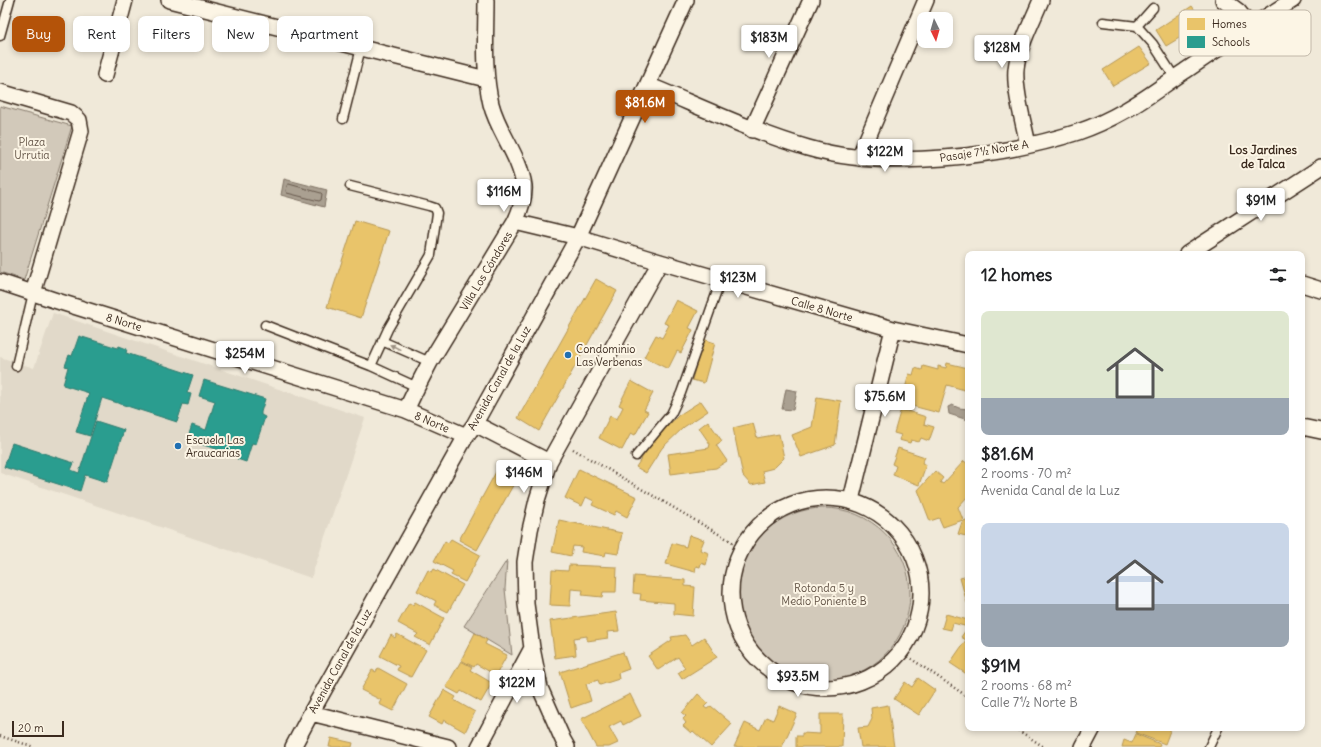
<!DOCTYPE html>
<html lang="en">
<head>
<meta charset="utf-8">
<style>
	:root { --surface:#fff; --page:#f2f2f2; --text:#202124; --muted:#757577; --accent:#b45309 }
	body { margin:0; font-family:Delius,sans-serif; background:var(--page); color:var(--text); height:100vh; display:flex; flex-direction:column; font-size:15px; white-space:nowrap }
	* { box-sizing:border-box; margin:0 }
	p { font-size:13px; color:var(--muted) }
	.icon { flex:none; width:22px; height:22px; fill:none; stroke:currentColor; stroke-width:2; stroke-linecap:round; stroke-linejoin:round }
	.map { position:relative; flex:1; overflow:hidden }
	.panel { position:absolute; left:965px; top:251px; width:340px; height:480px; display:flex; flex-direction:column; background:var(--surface); border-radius:8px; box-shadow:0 2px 6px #0003 }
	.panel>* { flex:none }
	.banner { position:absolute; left:12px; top:16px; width:380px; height:36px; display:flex; gap:8px }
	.needle { width:26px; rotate:175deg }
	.buttons { position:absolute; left:917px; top:12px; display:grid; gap:8px }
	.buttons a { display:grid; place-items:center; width:36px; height:36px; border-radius:8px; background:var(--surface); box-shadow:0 2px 6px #0003; font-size:20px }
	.scale { position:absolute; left:12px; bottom:10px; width:52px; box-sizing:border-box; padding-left:4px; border:2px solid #3b2a1e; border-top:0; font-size:11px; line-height:14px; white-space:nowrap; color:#3b2a1e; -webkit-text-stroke:3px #fcf5e5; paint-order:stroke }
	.price { position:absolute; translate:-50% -34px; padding:0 9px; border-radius:4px; background:#fff; color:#222; font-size:13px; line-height:26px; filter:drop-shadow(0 1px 2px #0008) }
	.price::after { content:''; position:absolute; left:50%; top:24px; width:12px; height:9px; margin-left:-6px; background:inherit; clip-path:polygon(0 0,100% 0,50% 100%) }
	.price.current { background:var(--accent); color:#fff }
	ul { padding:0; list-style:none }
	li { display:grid; align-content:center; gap:8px; height:212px; padding:0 16px }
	li span { display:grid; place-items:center; height:124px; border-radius:8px; color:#555 }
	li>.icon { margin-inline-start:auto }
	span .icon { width:72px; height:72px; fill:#fffc; stroke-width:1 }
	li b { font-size:17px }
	h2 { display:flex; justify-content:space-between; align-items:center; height:48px; padding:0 16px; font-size:17px }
	.tag { padding:0 14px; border-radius:8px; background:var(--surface); box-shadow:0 2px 6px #0003; font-size:14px; line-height:36px }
	.tag.current { background:var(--accent); color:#fff }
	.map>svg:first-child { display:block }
	.built { fill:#e1d9c9 }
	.green { fill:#d2c9ba; stroke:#867a6c }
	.water { fill:#aaa091; stroke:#7e7163 }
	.homes { fill:#e9c46a; stroke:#b59653 }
	.schools { fill:#2a9d8f; stroke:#2f7a6d }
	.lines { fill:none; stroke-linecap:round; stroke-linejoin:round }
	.shore { stroke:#67594c; stroke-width:1 }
	.lane-casing { stroke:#3b2a1e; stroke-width:11 }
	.street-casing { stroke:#3b2a1e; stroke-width:18 }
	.path { stroke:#3b2a1e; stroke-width:2.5; stroke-dasharray:1 3; stroke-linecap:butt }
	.lane { stroke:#fcf5e5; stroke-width:8 }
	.street { stroke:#fcf5e5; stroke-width:15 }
	.oneway { fill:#9c9082 }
	.poi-dot { fill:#1f6fb2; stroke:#fcf5e5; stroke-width:1.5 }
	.labels { text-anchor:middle; stroke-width:4; stroke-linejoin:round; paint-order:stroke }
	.park-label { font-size:11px; fill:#615245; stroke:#fcf5e5 }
	.street-label { font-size:11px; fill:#3b2a1e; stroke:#fcf5e5 }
	.poi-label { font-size:11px; fill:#3b2a1e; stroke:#fcf5e5; text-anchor:start }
	.neighbourhood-label { font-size:12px; font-weight:bold; fill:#3b2a1e; stroke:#fcf5e5 }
	.key { fill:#fcf5e5; stroke:#c2b8a9; stroke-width:1 }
	.key-label { font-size:11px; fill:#3b2a1e }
</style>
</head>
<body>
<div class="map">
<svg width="1321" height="747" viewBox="0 0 1321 747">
	<rect width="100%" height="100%" fill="#f0e9d9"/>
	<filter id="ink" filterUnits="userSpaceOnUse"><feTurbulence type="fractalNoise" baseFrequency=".025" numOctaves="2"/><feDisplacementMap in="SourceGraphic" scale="8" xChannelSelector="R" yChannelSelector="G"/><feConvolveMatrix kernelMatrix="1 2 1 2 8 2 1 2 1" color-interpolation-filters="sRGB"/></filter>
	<g filter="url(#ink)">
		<path class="built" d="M53,313L365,418L311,578L0,473V357L34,368Z"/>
		<path class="green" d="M0,106L72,126L24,280L0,272Z
			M738 594a86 86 0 1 1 172 0a86 86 0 1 1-172 0Z
			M507,560L505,589L512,655L464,626Z"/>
		<path class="water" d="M284,179L327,190L324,207L281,195Z
			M786,389L797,391L793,410L782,409Z
			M952,405L959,408L968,409V420L949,414L948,407Z"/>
		<path class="homes" d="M1192,6L1204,23L1166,46L1156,30Z
			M1139,47L1151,63L1113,86L1103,70Z
			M355,221L389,231L361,318L327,307Z
			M596,279L617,291L539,431L518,418Z
			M676,300L698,311L689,328L693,330L681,353L677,351L668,369L644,357L656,335L662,338L669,325L664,323Z
			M703,339L715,343L704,383L692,380Z
			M947,363L968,368V391L947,385L939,413L901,403L909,374L913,375L915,368L922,370L923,366L938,370V366L946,368Z
			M631,381L653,393L644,410L648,412L635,435L631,433L622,450L599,438L610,416L617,419L623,407L619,405Z
			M817,397L841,401L835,445L801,457L792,435L812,427Z
			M701,401L708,411L684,427L662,448L646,473L636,467L653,441L679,415Z
			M901,409L926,417L924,424L934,427L929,441L921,438L919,442L911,440L910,443L899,440L901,435L894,433Z
			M708,421L722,441L716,445L727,461L716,468L671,474L668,454L709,448L710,444L699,428Z
			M753,423L757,438L779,434L784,458L774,468L762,471L765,482L751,485L743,476L733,428Z
			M898,448L925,457L922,463L926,465L919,485L893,475L896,466L892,464Z
			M964,461L968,464V496L958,507L963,520L943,527L939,518L930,521L918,490L935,471L943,478L940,482L943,484Z
			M579,469L637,497L627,517L616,511L614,515L592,505L594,501L586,497L582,506L565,498Z
			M497,470L516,480L477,550L459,540Z
			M968,519V539L966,536L958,534L962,522Z
			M559,520L622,533L618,554L606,552L605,556L581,552L582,547L573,546L571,556L552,552Z
			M689,535L704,540L700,550L709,553L706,565L701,563L700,567L696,566L695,572L666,564L672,543L686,547Z
			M451,539L480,555L465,582L451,575L453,571L434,561L445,541L448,543Z
			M569,565L617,567L616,592H603L602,597L582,595L583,590L571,589L570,606L550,605L552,570L568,571Z
			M434,569L463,585L448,612L434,605L436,601L417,591L428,570L432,572Z
			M634,576L685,580V586L695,587L693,616L674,614V603L640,600L641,594L633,593Z
			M968,576V603H967L960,578Z
			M415,602L444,618L430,645L415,637L418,634L398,623L409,603L413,605Z
			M616,612L619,631L607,632L608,638L587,641V636L574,638L576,655L555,658L550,621Z
			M946,614L968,620V675L950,663L966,640L961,637L968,627L953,623L951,630L942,628Z
			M475,633L487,640L485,644L507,655L496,675L476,664L474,667L461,660Z
			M397,634L426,650L411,677L397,670L399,666L380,656L391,635L395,638Z
			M685,635L692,645L704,637L717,657L682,679L678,673L685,668L678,657L658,670L648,656L672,640L671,637Z
			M623,652L629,669L618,673L619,679L600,685L598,680L586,684L591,701L571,708L560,672Z
			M461,661L472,667L470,670L492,683L481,702L461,691L459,694L446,687Z
			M378,668L407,684L393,711L379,704L381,700L361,690L372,670L376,672Z
			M918,678L935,690L919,715L894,699L905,682L912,687Z
			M444,690L456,697L454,700L475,712L465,732L444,720L442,724L429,717Z
			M630,694L641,716L623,725L621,721L609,727L618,743L609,747H596L581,719Z
			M698,694L708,703L704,707L707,709L711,706L732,724L711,747L693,731L691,733L683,726L686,723L683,719L686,716L682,713Z
			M888,705L894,747H861L858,728L868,727L872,719L871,708Z
			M779,706L797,714L782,747H734L745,723L760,730L766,717L773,720Z
			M820,714H843L842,747H796V736H802V733L820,734Z
			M1138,728H1171L1165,744L1136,733Z
			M1136,734L1160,744L1159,747H1122L1124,740L1132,743Z
			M331,738L353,743L352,747H329Z"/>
		<path class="schools" d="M79,336L118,348L119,346L127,349L126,353L193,375L187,393L191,394L188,405L183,404L177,422L102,398L90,436L76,432L89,393L63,385L68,367L65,366L69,355L72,356Z
			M204,380L265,399L261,412V415L265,417L256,444L252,443L246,462L237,459L239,456L187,440L192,425L206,430L215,401L199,396Z
			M96,421L124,430L107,482L85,475L80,491L4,467L12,443L74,463L71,470L79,473Z"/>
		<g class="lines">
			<path class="shore" d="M289,184L321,193L322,194L321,200L319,201L287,193L286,191L287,186Z"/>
			<defs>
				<path id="lane" d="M1103,22L1137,26L1153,44L1175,78
					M1137,26L1153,8
					M0,36L10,0
					M343,119L361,48
					M350,186L429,206L435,208L437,213L431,255L388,329L371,366
					M265,325L371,366L417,387
					M382,341L430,362
					M16,366L33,293
					M636,456L671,414L681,393L721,280
					M1209,747L1218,728"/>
				<path id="street" d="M169,0L486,79
					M1223,0L1238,11L1251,27
					M105,75L125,0
					M648,85C701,107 753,132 808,148C887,171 1000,157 1078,132C1093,127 1112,118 1126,110C1146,99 1165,84 1185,71C1220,47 1256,23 1293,0
					M0,92L71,113L79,120L81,131L33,293
					M752,130L811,0
					M1028,145C1024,124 1014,90 1016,69C1018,48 1033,20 1041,0
					M859,158L926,0
					M515,222L578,237L660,262L893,329L968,345
					M1187,254L1321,167
					M0,282L54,300L406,410L466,436
					M1302,284L1321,290
					M406,410L417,387L430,362L515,222C520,211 525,198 524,186C520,156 498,132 491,104C483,70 486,34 486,0
					M474,425L483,428L549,462
					M1302,427L1321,431
					M731 593a95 95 0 1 1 190 0a95 95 0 1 1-190 0Z
					M851,500L893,329
					M311,713L448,747
					M293,747L311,713L466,436L474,425L578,237L686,0
					M479,747L532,648
					M567,747L563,740L540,688L532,648L526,604L525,562L530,530L537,500L549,462L660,262
					M1083,747L1093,728"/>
			</defs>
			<use href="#lane" class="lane-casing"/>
			<use href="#street" class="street-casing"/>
			<path class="path" d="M573,449L741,547
				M901,652L968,697
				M1015,728L1044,747
				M0,736L34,747"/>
			<use href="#lane" class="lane"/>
			<use href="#street" class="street"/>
		</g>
		<defs><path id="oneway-solid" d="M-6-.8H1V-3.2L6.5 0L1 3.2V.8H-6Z"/></defs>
		<use class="oneway" href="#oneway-solid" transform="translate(395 347) rotate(-154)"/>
	</g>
	<g class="poi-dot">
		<circle cx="568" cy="355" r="4"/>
		<circle cx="178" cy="446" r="4"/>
	</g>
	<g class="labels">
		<g class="park-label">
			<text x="32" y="146">Plaza<tspan x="32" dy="13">Urrutia</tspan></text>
			<text x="824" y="592">Rotonda 5 y<tspan x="824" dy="13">Medio Poniente B</tspan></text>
		</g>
		<g class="street-label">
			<text transform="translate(984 151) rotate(-9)" y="4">Pasaje 7½ Norte A</text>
			<text transform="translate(486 271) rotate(-59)" y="4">Villa Los Cóndores</text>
			<text transform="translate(822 309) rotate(16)" y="4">Calle 8 Norte</text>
			<text transform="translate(124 322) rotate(17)" y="4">8 Norte</text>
			<text transform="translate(499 378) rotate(-61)" y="4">Avenida Canal de la Luz</text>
			<text transform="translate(432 422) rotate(23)" y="4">8 Norte</text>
			<text transform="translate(340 661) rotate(-61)" y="4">Avenida Canal de la Luz</text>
		</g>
		<g class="poi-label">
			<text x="576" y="353">Condominio<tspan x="576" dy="13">Las Verbenas</tspan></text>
			<text x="186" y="444">Escuela Las<tspan x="186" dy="13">Araucarias</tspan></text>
		</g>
		<g class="neighbourhood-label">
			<text x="1263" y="154">Los Jardines<tspan x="1263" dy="14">de Talca</tspan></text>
		</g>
	</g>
	<rect x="1179" y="10" width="132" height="46" rx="6" class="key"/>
	<rect x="1187" y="18" width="18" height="12" fill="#e9c46a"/>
	<rect x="1187" y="36" width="18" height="12" fill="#2a9d8f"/>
	<g class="key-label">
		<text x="1212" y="28">Homes</text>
		<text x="1212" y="46">Schools</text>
	</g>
</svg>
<div class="buttons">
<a><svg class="needle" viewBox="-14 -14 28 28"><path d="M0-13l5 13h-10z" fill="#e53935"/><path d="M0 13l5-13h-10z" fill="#757577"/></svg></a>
</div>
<div class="scale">20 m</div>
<b class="price" style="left:769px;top:59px">$183M</b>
<b class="price" style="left:1002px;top:69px">$128M</b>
<b class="price current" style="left:645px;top:124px">$81.6M</b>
<b class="price" style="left:885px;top:173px">$122M</b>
<b class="price" style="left:504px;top:213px">$116M</b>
<b class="price" style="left:1261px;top:222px">$91M</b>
<b class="price" style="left:738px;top:299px">$123M</b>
<b class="price" style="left:245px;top:375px">$254M</b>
<b class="price" style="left:885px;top:418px">$75.6M</b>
<b class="price" style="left:524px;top:494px">$146M</b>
<b class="price" style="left:798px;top:698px">$93.5M</b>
<b class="price" style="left:517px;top:704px">$122M</b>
<div class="banner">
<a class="tag current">Buy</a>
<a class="tag">Rent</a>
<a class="tag">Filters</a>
<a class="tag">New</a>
<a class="tag">Apartment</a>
</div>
<section class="panel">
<h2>12 homes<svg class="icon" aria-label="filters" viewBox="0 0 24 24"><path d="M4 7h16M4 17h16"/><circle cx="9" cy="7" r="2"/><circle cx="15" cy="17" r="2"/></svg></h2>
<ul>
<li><span style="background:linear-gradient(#dfe7d0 70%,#9aa5b1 0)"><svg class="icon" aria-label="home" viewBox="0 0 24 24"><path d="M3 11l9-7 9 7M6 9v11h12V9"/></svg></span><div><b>$81.6M</b><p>2 rooms · 70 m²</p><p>Avenida Canal de la Luz</p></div></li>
<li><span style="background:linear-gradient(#c9d6e8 65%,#9aa5b1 0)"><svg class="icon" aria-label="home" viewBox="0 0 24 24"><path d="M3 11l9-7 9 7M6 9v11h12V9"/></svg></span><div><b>$91M</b><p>2 rooms · 68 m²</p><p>Calle 7½ Norte B</p></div></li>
</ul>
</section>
</div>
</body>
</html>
